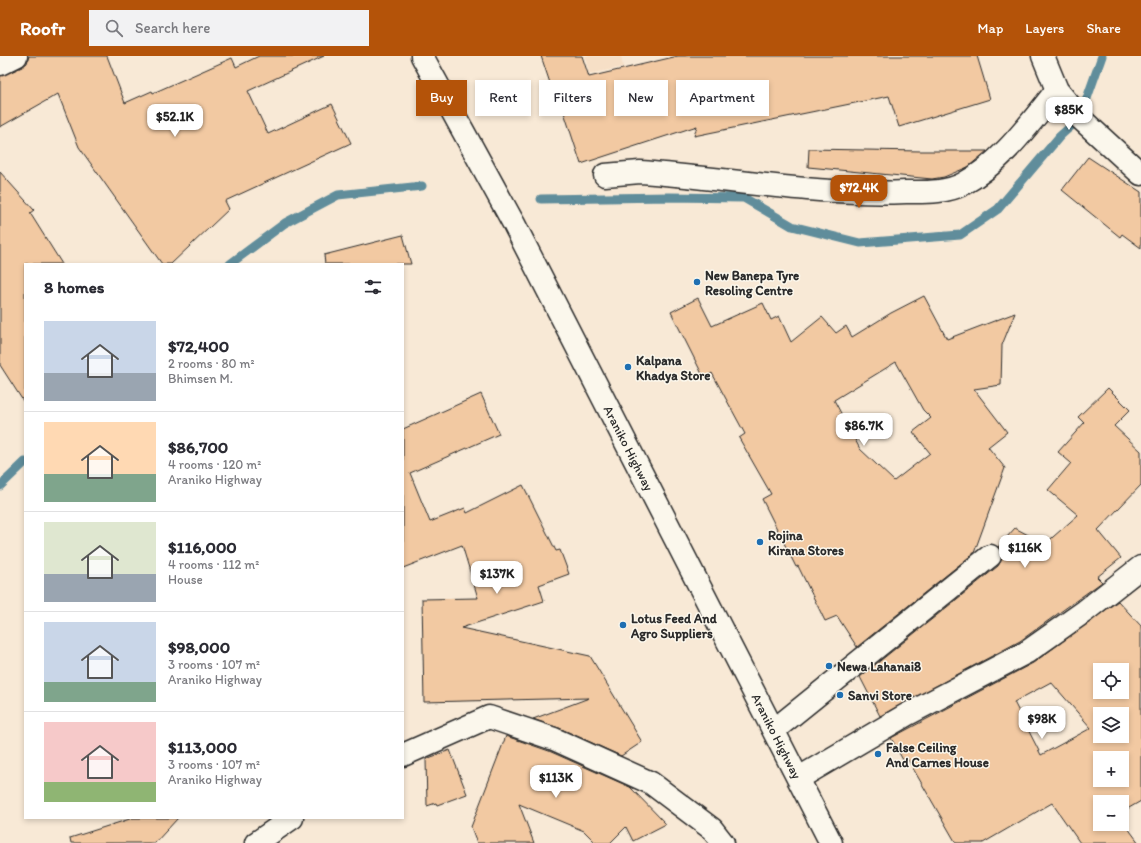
<!DOCTYPE html>
<html lang="en">
<head>
<meta charset="utf-8">
<style>
	:root { --surface:#fff; --page:#f2f2f3; --text:#2b2b33; --muted:#7c7c81; --line:#e1e1e2; --accent:#b45309 }
	body { margin:0; font-family:Itim,sans-serif; background:var(--page); color:var(--text); height:100vh; display:flex; flex-direction:column; font-size:15px; white-space:nowrap }
	* { box-sizing:border-box; margin:0 }
	p { font-size:13px; color:var(--muted) }
	.icon { flex:none; width:22px; height:22px; fill:none; stroke:currentColor; stroke-width:2; stroke-linecap:round; stroke-linejoin:round }
	.map { position:relative; flex:1; overflow:hidden }
	.sheet { position:absolute; left:24px; top:207px; width:380px; height:556px; display:flex; flex-direction:column; background:var(--surface); border-radius:0px; box-shadow:0 2px 6px #0003 }
	.sheet>* { flex:none }
	.guide { position:absolute; left:416px; top:24px; width:380px; height:36px; display:flex; gap:8px }
	.buttons { position:absolute; left:1093px; top:607px; display:grid; gap:8px }
	.buttons a { display:grid; place-items:center; width:36px; height:36px; border-radius:0px; background:var(--surface); box-shadow:0 2px 6px #0003; font-size:20px }
	.price { position:absolute; translate:-50% -34px; padding:0 9px; border-radius:8px; background:#fff; color:#222; font-size:13px; line-height:26px; filter:drop-shadow(0 1px 2px #0008) }
	.price::after { content:''; position:absolute; left:50%; top:24px; width:12px; height:9px; margin-left:-6px; background:inherit; clip-path:polygon(0 0,100% 0,50% 100%) }
	.price.current { background:var(--accent); color:#fff }
	ul { padding:0; list-style:none }
	li { display:flex; align-items:center; gap:12px; height:100px; padding:0 20px }
	li+li { border-top:1px solid var(--line) }
	li span { display:grid; place-items:center; flex:none; width:112px; height:80px; border-radius:0px; color:#555 }
	li>.icon { margin-inline-start:auto }
	span .icon { width:48px; height:48px; fill:#fffc; stroke-width:1 }
	li b { font-size:17px }
	h2 { display:flex; justify-content:space-between; align-items:center; height:48px; padding:0 20px; font-size:17px }
	.chip { padding:0 14px; border-radius:0px; background:var(--surface); box-shadow:0 2px 6px #0003; font-size:14px; line-height:36px }
	.chip.current { background:var(--accent); color:#fff }
	header { display:flex; align-items:center; gap:24px; box-sizing:border-box; height:56px; padding:0 20px; background:var(--accent); color:#fff }
	header strong { font-size:19px }
	nav { display:flex; gap:22px; margin-inline-start:auto; font-size:14px }
	.search { width:280px; height:36px; background:var(--page); display:flex; align-items:center; gap:10px; box-sizing:border-box; padding:0 14px; border-radius:0px; color:var(--muted); font-size:15px }
	.map>svg:first-child { display:block }
	.built { fill:#f6dfc6 }
	.lines { fill:none; stroke-linecap:round; stroke-linejoin:round }
	.stream { stroke:#608d9b; stroke-width:9 }
	.building { fill:#f2c9a2; stroke:#2b2b2b; fill-rule:evenodd }
	.minor-casing { stroke:#2b2b2b; stroke-width:25 }
	.highway-casing { stroke:#2b2b2b; stroke-width:25 }
	.minor { stroke:#fbf7ec; stroke-width:22 }
	.highway { stroke:#fbf7ec; stroke-width:22 }
	.poi-dot { fill:#1f6fb2; stroke:#fbf7ec; stroke-width:1.5 }
	.labels { text-anchor:middle; stroke-width:3; stroke-linejoin:round; paint-order:stroke }
	.poi-label { font-size:13px; font-weight:bold; fill:#2b2b2b; stroke:#fbf7ec; text-anchor:start }
	.street-label { font-size:13px; fill:#2b2b2b; stroke:#fbf7ec }
</style>
</head>
<body>
<header>
<strong>Roofr</strong>
<div class="search"><svg class="icon" aria-label="search" viewBox="0 0 24 24"><circle cx="10" cy="10" r="6"/><path d="M15 15l6 6"/></svg>Search here</div>
<nav><a>Map</a><a>Layers</a><a>Share</a></nav>
</header>
<div class="map">
<svg width="1141" height="787" viewBox="0 0 1141 787">
	<rect width="100%" height="100%" fill="#f8e9d6"/>
	<filter id="ink" filterUnits="userSpaceOnUse"><feTurbulence type="fractalNoise" baseFrequency=".025" numOctaves="2"/><feDisplacementMap in="SourceGraphic" scale="8" xChannelSelector="R" yChannelSelector="G"/><feConvolveMatrix kernelMatrix="1 2 1 2 8 2 1 2 1" color-interpolation-filters="sRGB"/></filter>
	<g filter="url(#ink)">
		<path class="built" d="M585,0H621L623,11L589,18Z"/>
		<g class="lines">
			<path class="stream" d="M541,143L669,141L744,142L792,170L860,187L960,179L998,153L1060,80L1080,62L1102,0
				M230,208L285,167L338,139L422,130
				M0,430L25,406"/>
		</g>
		<path class="building" d="M29,0H107L125,47L152,35L153,37L232,2L236,11L259,0H324L248,35L268,78L332,48L351,87L225,145L229,153L171,208H162L79,91L58,38L0,71V20L22,11L27,7Z
			M541,0H582L589,21L678,0H977L990,43L899,71L889,40L694,80L697,70L581,108L559,41L555,42Z
			M809,93L921,95H987L968,111L944,121L932,123L808,111Z
			M1088,101L1141,136V192L1122,178L1120,181L1062,134Z
			M0,116L34,154L30,157L62,208H25V348L0,309Z
			M403,179L411,208H325L324,199Z
			M924,240L947,283L1015,257L1002,289L1001,329L974,333L1007,376L988,391L1005,412L974,497L857,591L837,560L825,565L798,510L796,511L762,443L771,438L739,382L745,378L712,317L704,322L671,256L698,242L712,270L763,247L771,264L779,260L791,286L822,261L836,277L846,270L852,281L891,257ZM896,306L923,354L931,362L913,376L930,397L894,425L860,393L834,344Z
			M1108,332L1130,354L1114,370L1141,395V429L1098,474L1121,502L1097,521L1102,526L1020,585L880,660L860,621L998,510L1001,505L1002,498L998,491L1015,472L1045,488L1078,459L1048,434L1071,407L1058,396L1084,367L1078,361Z
			M481,338L499,378L410,417L430,466L465,452L467,457L523,429L556,495L560,494L569,518L539,529L544,545L461,572L590,600L642,686L621,700L559,672L533,663L589,642L424,646L422,543L478,542L462,489L403,512V373Z
			M1118,545L1141,570V745L1122,756V746H1100V768H1122V764L1139,787H1080L1052,747L983,787H956L907,702L903,704L891,682L1033,607ZM1100,614H1122V636H1100ZM1051,626L1091,672L1041,699L1014,646ZM1100,658H1122V680H1100ZM1100,702H1122V724H1100Z
			M506,680L549,695L630,731L666,768L633,785L626,771L610,787H596L584,775L519,748L534,787H477L471,771Z
			M450,694L467,738L437,749L436,747L427,750L426,703Z
			M133,762H178L155,787H71L70,782Z"/>
		<g class="lines">
			<defs>
				<path id="minor" d="M1043,0L1057,34L1080,62L1141,118
					M0,8L16,0
					M605,119L640,116C728,122 817,140 906,136C925,136 946,137 963,128C1002,107 1029,68 1057,34
					M774,674L990,500
					M403,699L489,661L554,683L651,727L712,773L723,787
					M799,722L906,659L1027,596L1085,555L1141,511
					M256,787L292,762"/>
				<path id="highway" d="M422,0L514,168L831,787"/>
			</defs>
			<use href="#minor" class="minor-casing"/>
			<use href="#highway" class="highway-casing"/>
			<use href="#minor" class="minor"/>
			<use href="#highway" class="highway"/>
		</g>
	</g>
	<g class="poi-dot">
		<circle cx="697" cy="226" r="4"/>
		<circle cx="628" cy="311" r="4"/>
		<circle cx="760" cy="486" r="4"/>
		<circle cx="623" cy="569" r="4"/>
		<circle cx="829" cy="610" r="4"/>
		<circle cx="840" cy="639" r="4"/>
		<circle cx="878" cy="698" r="4"/>
	</g>
	<g class="labels">
		<g class="poi-label">
			<text x="705" y="224">New Banepa Tyre<tspan x="705" dy="15">Resoling Centre</tspan></text>
			<text x="636" y="309">Kalpana<tspan x="636" dy="15">Khadya Store</tspan></text>
			<text x="768" y="484">Rojina<tspan x="768" dy="15">Kirana Stores</tspan></text>
			<text x="631" y="567">Lotus Feed And<tspan x="631" dy="15">Agro Suppliers</tspan></text>
			<text x="837" y="615">Newa Lahanai8</text>
			<text x="848" y="644">Sanvi Store</text>
			<text x="886" y="696">False Ceiling<tspan x="886" dy="15">And Carnes House</tspan></text>
		</g>
		<g class="street-label">
			<text transform="translate(629 392) rotate(63)" y="5">Araniko Highway</text>
			<text transform="translate(777 680) rotate(63)" y="5">Araniko Highway</text>
		</g>
	</g>
</svg>
<div class="buttons">
<a><svg class="icon" aria-label="locate" viewBox="0 0 24 24"><circle cx="12" cy="12" r="6"/><path d="M12 2v4M12 18v4M2 12h4M18 12h4"/></svg></a>
<a><svg class="icon" aria-label="layers" viewBox="0 0 24 24"><path d="M12 4l9 5-9 5-9-5zM3 14l9 5 9-5"/></svg></a>
<a>+</a>
<a>−</a>
</div>
<b class="price" style="left:1069px;top:75px">$85K</b>
<b class="price" style="left:175px;top:82px">$52.1K</b>
<b class="price current" style="left:859px;top:153px">$72.4K</b>
<b class="price" style="left:864px;top:391px">$86.7K</b>
<b class="price" style="left:1025px;top:513px">$116K</b>
<b class="price" style="left:497px;top:539px">$137K</b>
<b class="price" style="left:1042px;top:684px">$98K</b>
<b class="price" style="left:556px;top:743px">$113K</b>
<div class="guide">
<a class="chip current">Buy</a>
<a class="chip">Rent</a>
<a class="chip">Filters</a>
<a class="chip">New</a>
<a class="chip">Apartment</a>
</div>
<section class="sheet">
<h2>8 homes<svg class="icon" aria-label="filters" viewBox="0 0 24 24"><path d="M4 7h16M4 17h16"/><circle cx="9" cy="7" r="2"/><circle cx="15" cy="17" r="2"/></svg></h2>
<ul>
<li><span style="background:linear-gradient(#c9d6e8 65%,#9aa5b1 0)"><svg class="icon" aria-label="home" viewBox="0 0 24 24"><path d="M3 11l9-7 9 7M6 9v11h12V9"/></svg></span><div><b>$72,400</b><p>2 rooms · 80 m²</p><p>Bhimsen M.</p></div></li>
<li><span style="background:linear-gradient(#ffd9b3 65%,#7fa58c 0)"><svg class="icon" aria-label="home" viewBox="0 0 24 24"><path d="M3 11l9-7 9 7M6 9v11h12V9"/></svg></span><div><b>$86,700</b><p>4 rooms · 120 m²</p><p>Araniko Highway</p></div></li>
<li><span style="background:linear-gradient(#dfe7d0 65%,#9aa5b1 0)"><svg class="icon" aria-label="home" viewBox="0 0 24 24"><path d="M3 11l9-7 9 7M6 9v11h12V9"/></svg></span><div><b>$116,000</b><p>4 rooms · 112 m²</p><p>House</p></div></li>
<li><span style="background:linear-gradient(#c9d6e8 75%,#7fa58c 0)"><svg class="icon" aria-label="home" viewBox="0 0 24 24"><path d="M3 11l9-7 9 7M6 9v11h12V9"/></svg></span><div><b>$98,000</b><p>3 rooms · 107 m²</p><p>Araniko Highway</p></div></li>
<li><span style="background:linear-gradient(#f6c9c9 75%,#8fb573 0)"><svg class="icon" aria-label="home" viewBox="0 0 24 24"><path d="M3 11l9-7 9 7M6 9v11h12V9"/></svg></span><div><b>$113,000</b><p>3 rooms · 107 m²</p><p>Araniko Highway</p></div></li>
</ul>
</section>
</div>
</body>
</html>
